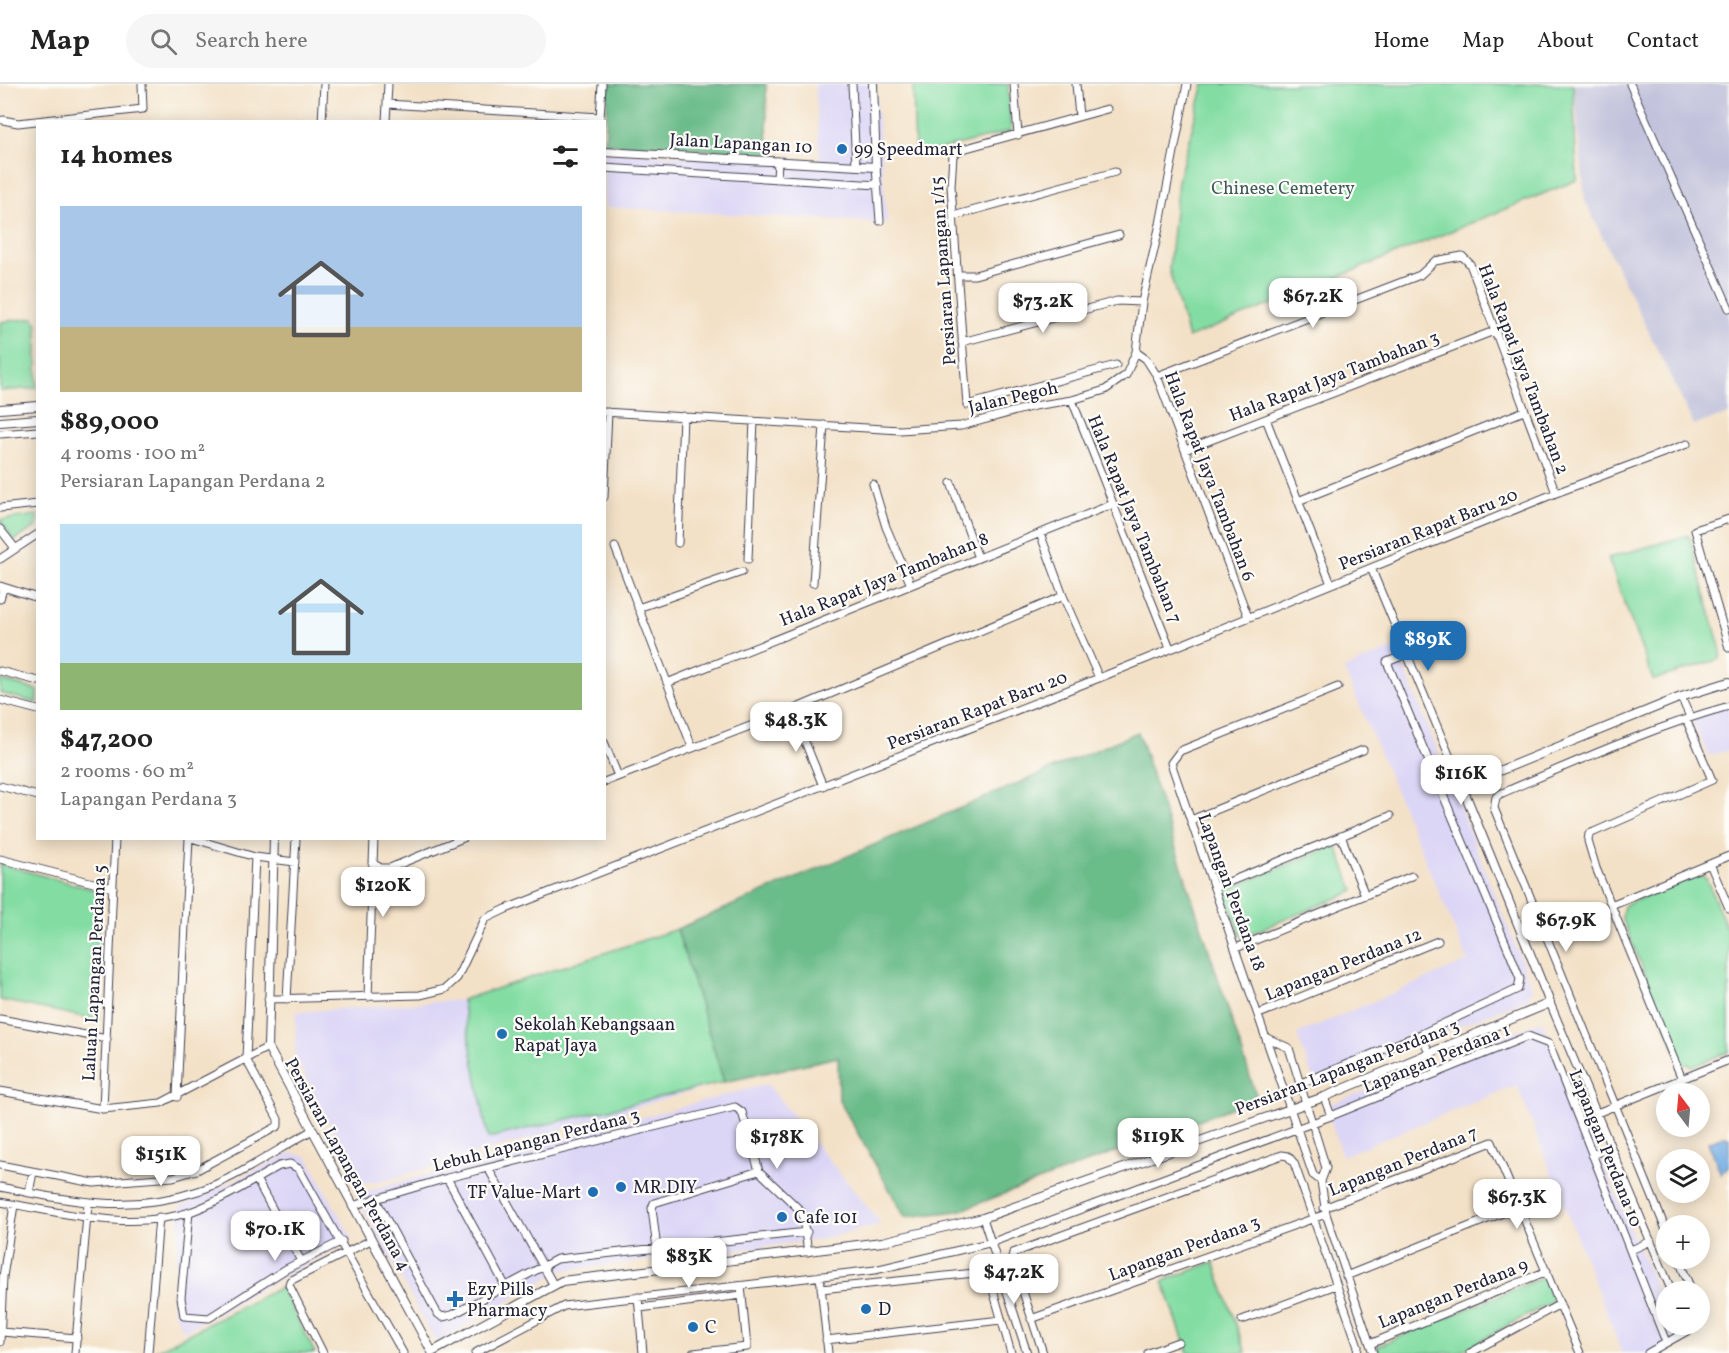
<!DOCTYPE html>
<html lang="en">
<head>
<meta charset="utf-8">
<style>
	:root { --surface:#fff; --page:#f6f6f6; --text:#222; --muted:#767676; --line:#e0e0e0; --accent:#1f6fb2 }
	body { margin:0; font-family:Vollkorn,serif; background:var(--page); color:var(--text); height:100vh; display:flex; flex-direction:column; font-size:22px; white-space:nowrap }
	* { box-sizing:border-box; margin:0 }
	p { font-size:20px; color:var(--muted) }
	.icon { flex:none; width:33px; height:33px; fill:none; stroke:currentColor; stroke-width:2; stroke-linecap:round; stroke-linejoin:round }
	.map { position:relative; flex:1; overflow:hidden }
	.panel { position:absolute; left:36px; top:36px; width:570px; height:720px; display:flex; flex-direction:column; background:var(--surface); border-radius:0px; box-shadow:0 3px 15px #0003 }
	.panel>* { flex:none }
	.needle { width:39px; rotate:344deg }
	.tools { position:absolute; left:1656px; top:999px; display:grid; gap:12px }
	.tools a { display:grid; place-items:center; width:54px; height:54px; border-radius:50%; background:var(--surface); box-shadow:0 3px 15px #0003; font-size:30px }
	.price { position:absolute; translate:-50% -51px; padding:0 14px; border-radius:12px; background:#fff; color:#222; font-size:20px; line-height:39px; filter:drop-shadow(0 2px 3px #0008) }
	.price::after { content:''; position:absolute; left:50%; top:36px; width:18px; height:14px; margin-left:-9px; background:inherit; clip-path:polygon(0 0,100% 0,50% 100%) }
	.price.current { background:var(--accent); color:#fff }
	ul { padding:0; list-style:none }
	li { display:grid; align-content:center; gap:12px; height:318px; padding:0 24px }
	li span { display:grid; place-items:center; height:186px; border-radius:0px; color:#555 }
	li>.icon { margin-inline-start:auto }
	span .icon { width:108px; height:108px; fill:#fffc; stroke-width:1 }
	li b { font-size:26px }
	h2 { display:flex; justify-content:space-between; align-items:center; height:72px; padding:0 24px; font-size:26px }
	header { display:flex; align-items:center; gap:36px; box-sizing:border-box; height:84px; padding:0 30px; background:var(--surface); border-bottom:2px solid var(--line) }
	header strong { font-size:28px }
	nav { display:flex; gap:33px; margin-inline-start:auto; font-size:21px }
	.search { width:420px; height:54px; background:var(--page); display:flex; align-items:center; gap:15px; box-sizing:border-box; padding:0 21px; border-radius:33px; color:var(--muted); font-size:22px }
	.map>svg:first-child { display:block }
	.built { fill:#dcd6f6 }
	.industrial { fill:#c2c2dc }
	.green { fill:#83dda3; stroke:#52806f; stroke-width:1.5 }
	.forest { fill:#6abc89; stroke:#466f62; stroke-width:1.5 }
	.water { fill:#74ade4; stroke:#4b6890; stroke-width:1.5 }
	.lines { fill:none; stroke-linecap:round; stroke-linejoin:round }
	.minor-casing { stroke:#413f50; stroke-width:9 }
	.tertiary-casing { stroke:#413f50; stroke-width:10 }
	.minor { stroke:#fff; stroke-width:7 }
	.tertiary { stroke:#fff; stroke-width:8 }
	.poi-dot { fill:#1f6fb2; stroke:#fdfcf7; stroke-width:2 }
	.labels { text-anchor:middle; stroke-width:4.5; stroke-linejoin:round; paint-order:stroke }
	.street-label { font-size:18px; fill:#22223b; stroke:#fdfcf7 }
	.poi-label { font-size:18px; fill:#22223b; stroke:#fdfcf7; text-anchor:start }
	.park-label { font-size:18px; fill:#3f5a5a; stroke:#fdfcf7 }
</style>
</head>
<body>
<header>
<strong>Map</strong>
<div class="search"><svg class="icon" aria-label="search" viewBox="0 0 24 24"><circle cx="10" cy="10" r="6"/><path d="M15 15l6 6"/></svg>Search here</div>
<nav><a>Home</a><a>Map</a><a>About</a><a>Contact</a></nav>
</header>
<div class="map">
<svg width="1729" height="1269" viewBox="0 0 1729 1269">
	<rect width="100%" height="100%" fill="#fdfcf7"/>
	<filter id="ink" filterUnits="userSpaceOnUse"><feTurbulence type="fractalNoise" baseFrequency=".0167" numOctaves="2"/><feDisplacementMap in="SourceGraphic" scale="12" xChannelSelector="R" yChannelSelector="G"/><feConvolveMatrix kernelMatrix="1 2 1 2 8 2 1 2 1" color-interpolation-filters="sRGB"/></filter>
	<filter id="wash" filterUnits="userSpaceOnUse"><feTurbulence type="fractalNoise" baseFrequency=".008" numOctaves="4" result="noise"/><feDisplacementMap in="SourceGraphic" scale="24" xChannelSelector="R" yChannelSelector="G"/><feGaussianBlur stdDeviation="1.35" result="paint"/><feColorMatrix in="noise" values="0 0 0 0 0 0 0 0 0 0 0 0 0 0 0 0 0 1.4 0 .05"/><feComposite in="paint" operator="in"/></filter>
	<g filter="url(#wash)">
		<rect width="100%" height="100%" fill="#f3e1c7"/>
		<path class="built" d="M815,0H875L887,139L605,123L604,68L820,79Z
			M1396,563L1532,904L1528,914L1315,1001L1297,950L1468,877L1344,585Z
			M1729,618V666L1709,672L1689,630Z
			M677,845L724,998L380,1098H358L295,972L296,928L462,916Z
			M1542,937L1666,1228V1240L1672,1241L1678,1256L1654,1269H1622L1517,1001L1342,1072L1326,1022Z
			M767,1000L881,1140L819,1156L560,1187L436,1259L355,1110Z
			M291,1069L307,1072L352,1155L184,1247L173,1225L180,1123Z"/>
		<path class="industrial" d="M1574,0H1729V330L1694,341L1585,117Z"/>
		<path class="green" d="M913,0H1008L1011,47L915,72Z
			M1204,0H1573L1577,96L1188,254L1169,185L1178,97Z
			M34,234L37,241V304L0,307V238Z
			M37,431V442L14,457L0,436Z
			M1689,451L1721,567L1720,575L1653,596L1608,474Z
			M0,596L37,606V619L0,609Z
			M1336,761L1354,807L1242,853L1223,807Z
			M0,780L99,807V936L0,916Z
			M1698,791L1706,794L1729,850V968L1693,982L1681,979L1622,834L1624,821Z
			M677,845L724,998L488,1054L462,916Z
			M1214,1178L1246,1269H1188L1163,1197Z
			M1544,1193L1553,1217L1458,1269H1379L1377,1262Z
			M281,1203L315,1269H155V1267Z"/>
		<path class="forest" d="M608,0H766L768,70L605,60Z
			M1138,648L1257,1014L959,1127L905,1133L839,1016L838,973L724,998L677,845Z"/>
		<path class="water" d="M1724,1052L1729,1053V1081L1721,1090L1708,1058Z"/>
	</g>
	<g filter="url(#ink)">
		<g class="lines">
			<defs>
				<path id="minor" d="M852,0L856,82
					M1014,0L1018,51
					M1076,0L1079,32
					M1630,0L1729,224
					M387,20L600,33
					M1107,25L963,65L953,71L951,102L967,321L1116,281
					M600,35L602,0
					M3,36L18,39L143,25L142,0
					M322,38L324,0
					M386,38L388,0
					M876,83L880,137
					M604,84L878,101
					M777,95L778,77
					M953,132L1115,88
					M958,191H975L1119,151
					M962,258L1117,217L1142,218
					M1136,268L1146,275L1157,292L1248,533
					M1157,292L1420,191L1435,177L1462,172L1470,180L1556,409
					M1072,316L1170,564
					M604,328L900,346L961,342L1034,322L1072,316L1105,306L1126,291L1136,268L1142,218L1160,140L1187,0
					M1266,335L1331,500
					M0,350L38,347
					M1185,366L1494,247
					M951,399L978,474
					M873,400L886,443L911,501
					M604,413L608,328
					M1298,417L1524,327
					M0,424L38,420
					M1729,435L1695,446L1729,564
					M0,445L15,464
					M1040,449L1063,512L1099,594
					M678,459L683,332
					M615,463L692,663
					M0,475L38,450
					M748,475L754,337
					M1371,484L1462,702
					M813,499L824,341
					M0,502L38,514
					M0,515L3,505
					M638,524L742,488
					M0,587L38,597
					M667,599L1113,420
					M1681,613L1690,633
					M0,616L38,626
					M792,626L823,702
					M604,658L618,692
					M604,698L792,626L1063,512
					M0,702L38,712
					M1191,736L1363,666
					M1341,752L1365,811
					M191,754L255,773L295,778
					M0,775L113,804
					M372,779L381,784H390L463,754
					M1710,780L1729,824
					M1214,804L1390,732
					M1611,821L1729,772
					M1236,864L1412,792
					M368,913L374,754
					M268,915L420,911L445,905L457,894L485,835L506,825L1099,594L1556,409L1687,360
					M287,915L296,754
					M1550,919L1672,1208
					M1259,930L1438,857
					M0,935L107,955
					M1421,950L1438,989
					M1267,954L1289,964L1326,1084L1321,1097L1326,1130L1373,1269
					M1682,995L1596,784L1588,757L1589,750L1594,748L1712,696L1686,635
					M1301,999L1421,950L1518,905L1520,895L1511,872L1387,578L1407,570
					M0,1007L103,1025L161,1019L268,963
					M177,1013L189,754
					M1324,1013L1331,1032L1528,952L1549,960L1666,1258
					M103,1025L115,754
					M1597,1029L1729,976
					M1592,1071L1611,1063
					M0,1081L94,1099L173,1093L197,1086L278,1042V1035L246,975L255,773
					M488,1084L553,1200
					M447,1094L506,1203
					M256,1095L301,1177
					M1321,1097L1313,1091L1171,679L1180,667L1338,603
					M0,1103C69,1117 129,1130 198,1107C236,1095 276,1066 311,1047
					M29,1109L33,1088
					M375,1114L437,1229L442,1233L452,1231L557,1175L807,1148
					M0,1118C62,1128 127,1148 190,1128C221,1117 250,1098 279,1082L290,1080L299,1085L403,1269
					M352,1122L447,1094L735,1023L742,1028L759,1087L802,1128L808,1168
					M1324,1124L1492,1058L1580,1269
					M189,1128L181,1214L184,1232L209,1234L286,1185L342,1157
					M983,1134L1027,1269
					M1666,1146L1494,724L1496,713L1500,710C1575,678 1650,644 1729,622
					M657,1165L652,1124L654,1119L759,1087
					M1631,1166L1651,1157
					M1678,1174L1691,1205
					M820,1192L828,1269
					M1346,1192L1520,1122
					M821,1205L984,1188L989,1192L1011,1269
					M638,1213L643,1269
					M640,1224L742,1211
					M1031,1235L1326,1130
					M1242,1236L1336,1201
					M1,1248L77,1254
					M826,1256L1001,1236
					M0,1258L3,1193L14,1121
					M1370,1260L1547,1187
					M75,1269L88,1120
					M148,1269L159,1133
					M323,1269L289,1201L290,1197L371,1156
					M475,1269L564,1222L875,1186L993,1158L1331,1032
					M693,1269L747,1263L741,1202
					M1043,1269L1012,1174L1013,1169L1282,1071L1288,1072L1294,1079L1358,1262L1357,1269
					M1148,1269L1178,1258
					M1470,1269L1560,1220
					M1648,1269L1689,1246L1686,1240"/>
				<path id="tertiary" d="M604,68L876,83L873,0
					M0,325L38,322
					M0,338L38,335
					M274,754L268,963L432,1268L562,1197L882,1158L983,1134L1324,1013L1550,919L1462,702L1681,613L1729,598"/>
			</defs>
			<use href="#minor" class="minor-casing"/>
			<use href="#tertiary" class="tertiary-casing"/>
			<use href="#minor" class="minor"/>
			<use href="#tertiary" class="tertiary"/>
		</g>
	</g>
	<g class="poi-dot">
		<circle cx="842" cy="65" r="6"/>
		<circle cx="502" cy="950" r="6"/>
		<circle cx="621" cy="1103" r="6"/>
		<circle cx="593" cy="1108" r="6"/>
		<circle cx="782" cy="1133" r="6"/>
		<path d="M452 1206h6v6h6v6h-6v6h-6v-6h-6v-6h6z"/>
		<circle cx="866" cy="1225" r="6"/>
		<circle cx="693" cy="1243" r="6"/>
	</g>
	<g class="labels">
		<g class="street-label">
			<text transform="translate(741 59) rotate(3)" y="6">Jalan Lapangan 10</text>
			<text transform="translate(943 187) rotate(-94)" y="6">Persiaran Lapangan 1/15</text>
			<text transform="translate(1524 285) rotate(69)" y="6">Hala Rapat Jaya Tambahan 2</text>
			<text transform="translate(1334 292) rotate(-21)" y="6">Hala Rapat Jaya Tambahan 3</text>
			<text transform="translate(1013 313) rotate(-13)" y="6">Jalan Pegoh</text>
			<text transform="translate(1210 392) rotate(69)" y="6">Hala Rapat Jaya Tambahan 6</text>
			<text transform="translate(1135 435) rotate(68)" y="6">Hala Rapat Jaya Tambahan 7</text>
			<text transform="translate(1428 445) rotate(-22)" y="6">Persiaran Rapat Baru 20</text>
			<text transform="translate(884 495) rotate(-22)" y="6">Hala Rapat Jaya Tambahan 8</text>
			<text transform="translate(977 626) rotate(-21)" y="6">Persiaran Rapat Baru 20</text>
			<text transform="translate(1232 808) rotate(70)" y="6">Lapangan Perdana 18</text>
			<text transform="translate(1343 880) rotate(-22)" y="6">Lapangan Perdana 12</text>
			<text transform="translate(94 889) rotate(-87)" y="6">Laluan Lapangan Perdana 5</text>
			<text transform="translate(1436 974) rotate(-22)" y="6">Lapangan Perdana 1</text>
			<text transform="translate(1347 983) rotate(-21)" y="6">Persiaran Lapangan Perdana 3</text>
			<text transform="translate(536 1056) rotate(-14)" y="6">Lebuh Lapangan Perdana 3</text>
			<text transform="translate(1606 1064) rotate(68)" y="6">Lapangan Perdana 10</text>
			<text transform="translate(1403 1077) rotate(-22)" y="6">Lapangan Perdana 7</text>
			<text transform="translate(348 1080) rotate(61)" y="6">Persiaran Lapangan Perdana 4</text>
			<text transform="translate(1184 1164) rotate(-20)" y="6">Lapangan Perdana 3</text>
			<text transform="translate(1453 1209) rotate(-22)" y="6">Lapangan Perdana 9</text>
		</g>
		<g class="poi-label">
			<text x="854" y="71">99 Speedmart</text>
			<text x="514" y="946">Sekolah Kebangsaan<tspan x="514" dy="21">Rapat Jaya</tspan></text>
			<text x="633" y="1109">MR.DIY</text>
			<text x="581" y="1114" text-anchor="end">TF Value-Mart</text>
			<text x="794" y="1139">Cafe 101</text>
			<text x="467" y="1211">Ezy Pills<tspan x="467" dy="21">Pharmacy</tspan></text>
			<text x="878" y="1231">D</text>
			<text x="705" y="1249">C</text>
		</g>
		<g class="park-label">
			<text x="1283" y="110">Chinese Cemetery</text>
		</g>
	</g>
</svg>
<div class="tools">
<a><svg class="needle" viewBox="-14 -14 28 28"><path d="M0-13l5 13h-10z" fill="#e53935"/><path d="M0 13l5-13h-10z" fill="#767676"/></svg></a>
<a><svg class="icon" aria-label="layers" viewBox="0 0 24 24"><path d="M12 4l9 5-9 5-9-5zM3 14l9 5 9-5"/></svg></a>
<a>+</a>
<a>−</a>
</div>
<b class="price" style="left:1313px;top:245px">$67.2K</b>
<b class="price" style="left:1043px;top:250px">$73.2K</b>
<b class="price current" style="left:1428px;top:588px">$89K</b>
<b class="price" style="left:796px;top:669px">$48.3K</b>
<b class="price" style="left:1461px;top:722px">$116K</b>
<b class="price" style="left:383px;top:834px">$120K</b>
<b class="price" style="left:1566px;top:869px">$67.9K</b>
<b class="price" style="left:1158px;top:1085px">$119K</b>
<b class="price" style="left:777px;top:1086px">$178K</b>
<b class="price" style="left:161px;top:1103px">$151K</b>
<b class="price" style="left:1517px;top:1146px">$67.3K</b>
<b class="price" style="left:275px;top:1178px">$70.1K</b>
<b class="price" style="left:689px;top:1205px">$83K</b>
<b class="price" style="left:1014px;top:1221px">$47.2K</b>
<section class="panel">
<h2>14 homes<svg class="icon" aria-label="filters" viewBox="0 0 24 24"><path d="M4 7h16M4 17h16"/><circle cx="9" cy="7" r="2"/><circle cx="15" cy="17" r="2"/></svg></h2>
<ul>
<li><span style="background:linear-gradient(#a9c7e8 65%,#c2b280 0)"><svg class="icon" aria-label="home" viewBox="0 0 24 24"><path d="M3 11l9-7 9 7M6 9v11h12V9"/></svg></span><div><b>$89,000</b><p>4 rooms · 100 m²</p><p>Persiaran Lapangan Perdana 2</p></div></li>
<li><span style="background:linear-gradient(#bfe0f5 75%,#8fb573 0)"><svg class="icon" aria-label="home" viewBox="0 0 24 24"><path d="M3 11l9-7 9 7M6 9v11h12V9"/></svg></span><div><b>$47,200</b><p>2 rooms · 60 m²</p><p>Lapangan Perdana 3</p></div></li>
</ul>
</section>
</div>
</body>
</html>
